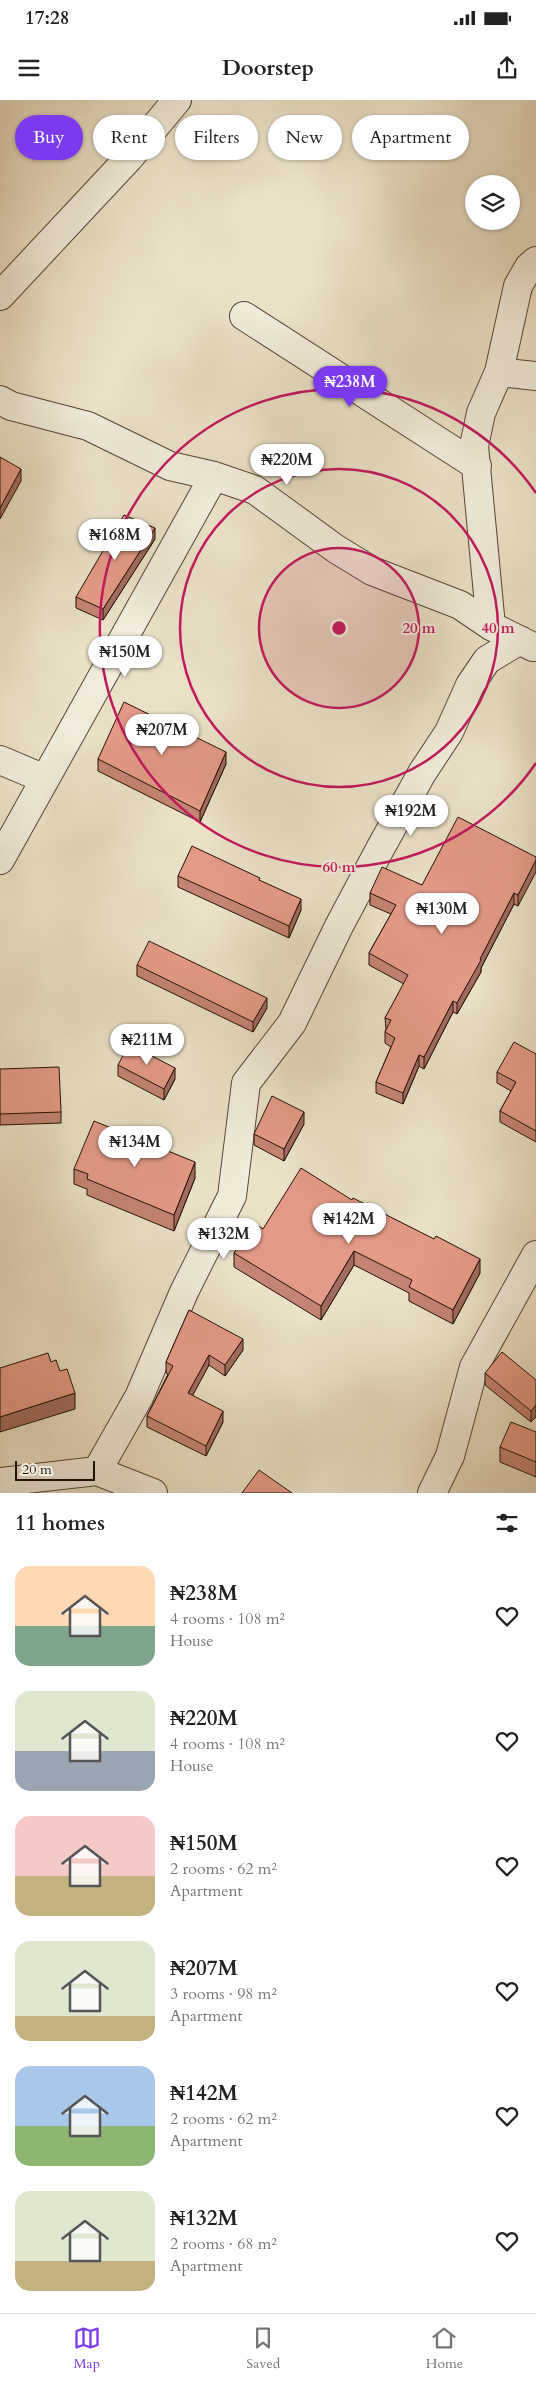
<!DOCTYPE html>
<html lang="en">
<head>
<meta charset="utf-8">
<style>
	:root { --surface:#fff; --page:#f6f6f6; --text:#222; --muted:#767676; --line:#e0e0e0; --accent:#7c3aed }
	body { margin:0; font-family:Cardo,serif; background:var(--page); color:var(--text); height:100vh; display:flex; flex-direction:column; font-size:19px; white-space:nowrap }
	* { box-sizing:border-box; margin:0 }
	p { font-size:16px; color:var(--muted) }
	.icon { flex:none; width:28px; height:28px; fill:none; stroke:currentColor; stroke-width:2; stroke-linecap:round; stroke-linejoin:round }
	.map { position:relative; height:1393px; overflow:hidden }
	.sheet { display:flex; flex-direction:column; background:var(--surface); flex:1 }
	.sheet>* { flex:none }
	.guide { position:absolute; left:15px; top:15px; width:506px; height:45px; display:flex; gap:10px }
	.fabs { position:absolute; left:465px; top:75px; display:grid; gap:10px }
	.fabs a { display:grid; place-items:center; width:55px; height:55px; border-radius:50%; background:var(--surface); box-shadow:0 1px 4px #0004; font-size:25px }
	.scale { position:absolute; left:15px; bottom:12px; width:80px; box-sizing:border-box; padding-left:5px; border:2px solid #241100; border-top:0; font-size:14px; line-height:18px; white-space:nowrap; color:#241100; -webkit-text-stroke:4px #f1ecdb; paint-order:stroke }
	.price { position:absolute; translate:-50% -42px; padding:0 11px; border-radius:18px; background:#fff; color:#222; font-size:16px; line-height:32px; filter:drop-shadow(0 1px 2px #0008) }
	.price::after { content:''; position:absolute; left:50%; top:30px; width:15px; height:11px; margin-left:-8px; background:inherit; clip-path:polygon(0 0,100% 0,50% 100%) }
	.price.active { background:var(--accent); color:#fff }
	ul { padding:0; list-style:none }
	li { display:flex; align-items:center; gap:15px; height:125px; padding:0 15px }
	li span { display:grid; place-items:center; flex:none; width:140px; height:100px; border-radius:15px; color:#555 }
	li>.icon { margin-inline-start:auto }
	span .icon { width:60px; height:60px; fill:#fffc; stroke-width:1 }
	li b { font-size:21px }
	h2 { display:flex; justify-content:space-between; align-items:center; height:60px; padding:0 15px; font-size:21px }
	.pill { padding:0 18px; border-radius:22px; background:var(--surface); box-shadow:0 1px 4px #0004; font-size:18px; line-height:45px }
	.pill.active { background:var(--accent); color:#fff }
	.status { display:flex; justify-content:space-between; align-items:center; height:35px; padding:0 25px; background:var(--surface); direction:ltr }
	.status svg { height:14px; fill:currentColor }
	header { display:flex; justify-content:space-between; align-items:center; height:65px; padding:0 15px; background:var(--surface); font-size:22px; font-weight:600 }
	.dock { display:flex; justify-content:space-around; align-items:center; height:70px; border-top:1px solid var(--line); background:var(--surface); font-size:14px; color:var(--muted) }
	.dock a { display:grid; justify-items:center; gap:2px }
	.dock .active { color:var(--accent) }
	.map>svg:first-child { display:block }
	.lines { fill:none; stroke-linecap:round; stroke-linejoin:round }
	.minor-casing { stroke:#564532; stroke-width:30 }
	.minor { stroke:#f1ecdb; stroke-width:28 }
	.wall { fill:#c48475; stroke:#241100 }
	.shaded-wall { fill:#a06c5f; stroke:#241100 }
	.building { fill:#e49a88; stroke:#241100 }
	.ring { fill:none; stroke:#c2185b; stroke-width:2.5 }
	.centre { fill:#c2185b; stroke:#f1ecdb; stroke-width:2.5 }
	.ring-label { font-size:15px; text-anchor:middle; font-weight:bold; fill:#c2185b; stroke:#f1ecdb; stroke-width:4; stroke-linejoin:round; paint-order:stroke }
</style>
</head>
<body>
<div class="status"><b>17:28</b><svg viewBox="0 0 49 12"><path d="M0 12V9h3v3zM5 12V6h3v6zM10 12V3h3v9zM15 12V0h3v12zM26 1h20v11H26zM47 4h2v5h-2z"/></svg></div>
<header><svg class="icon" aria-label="menu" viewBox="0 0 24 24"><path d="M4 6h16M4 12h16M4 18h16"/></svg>Doorstep<svg class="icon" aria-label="share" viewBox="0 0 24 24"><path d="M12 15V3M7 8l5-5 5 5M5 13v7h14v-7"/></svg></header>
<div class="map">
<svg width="536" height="1393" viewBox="0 0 536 1393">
	<rect width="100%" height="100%" fill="#eae1c7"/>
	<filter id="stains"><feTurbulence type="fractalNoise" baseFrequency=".004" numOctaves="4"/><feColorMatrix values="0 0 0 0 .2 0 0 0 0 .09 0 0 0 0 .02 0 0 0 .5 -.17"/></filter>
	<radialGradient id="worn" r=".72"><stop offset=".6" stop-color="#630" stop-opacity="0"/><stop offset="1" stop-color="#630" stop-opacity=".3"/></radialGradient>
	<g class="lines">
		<defs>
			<path id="minor" d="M0,196L129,58L177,0
				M244,216L477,366
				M499,272L536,276
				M0,300L11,306L88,326L170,366L214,376L255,390L336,449L372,471L460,505L491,526L533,547
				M491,526L474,346L481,313L499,272L518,186L529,167L536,161
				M0,660L45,679
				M0,760L214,376
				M97,1371L139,1297L184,1192L232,1096L246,983L292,923L339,826L380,749L422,673L449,632L470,585L487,560L520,540
				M0,1382L97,1371L153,1393
				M432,1393L450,1356L474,1267L536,1155"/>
		</defs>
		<use href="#minor" class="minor-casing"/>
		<use href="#minor" class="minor"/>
	</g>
	<path class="wall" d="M155,439L103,520L76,508V497Z
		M98,659L226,664L200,722L98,671Z
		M536,757L518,806L514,804L481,868V872L457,914L453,912L424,969L419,966L403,1004L376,993V982L391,947L385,943V932L386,929L385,918L404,884L369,865V853L391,814L370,805V793L422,785Z
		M178,776L260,781L301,810L289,838L178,787Z
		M137,865L267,908L253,932L137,876Z
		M536,954V1042L500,1022V1011L511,991L497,983V972Z
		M118,965L175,979L164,1000L118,976Z
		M0,969L61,1012V1023L0,1025Z
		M304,1024L284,1061L254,1045V1034Z
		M74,1069L195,1078L174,1131L87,1095V1089L74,1084Z
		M352,1100L480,1173L453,1224L409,1201V1193L354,1165L321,1220L234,1167V1153L263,1129Z
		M189,1210L243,1250L225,1276L209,1265L192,1296L223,1322L206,1356L147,1327V1316L168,1274L166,1273V1262Z
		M485,1273L536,1280V1317L531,1322L485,1285Z
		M536,1332V1377L500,1362V1347Z"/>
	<path class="shaded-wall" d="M21,369V381L0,419V408Z
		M155,428V439L103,520V509Z
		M226,652V664L200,722V711Z
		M536,760V772L518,806V795Z
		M514,793V804L481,868V872L457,914V903Z
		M301,799V810L289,838V826Z
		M267,898V908L253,932V922Z
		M453,901V912L424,969V957Z
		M419,955V966L403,1004V993Z
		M175,968V979L164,1000V989Z
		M304,1012V1024L284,1061V1049Z
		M195,1062V1078L174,1131V1115Z
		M354,1151V1165L321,1220V1206Z
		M480,1159V1173L453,1224V1210Z
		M243,1239V1250L225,1276V1265Z
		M209,1255V1265L188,1304V1293Z
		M75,1293V1309L0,1332V1317Z
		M536,1305V1317L531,1322V1311Z
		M223,1311V1322L206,1356V1346Z"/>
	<path class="building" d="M0,357L21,369L0,408Z
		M124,415L155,428L103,509L76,497Z
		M124,602L226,652L200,711L98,659Z
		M458,717L536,757V760L518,795L514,793L480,859L481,860L457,903L453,901L424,957L419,955L403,993L376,982L395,938L385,932L391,920L385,918L408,875L369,853L396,805L370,793L382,767L422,785Z
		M192,746L260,778L259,780L301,799L289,826L178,776Z
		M149,841L267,898L253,922L137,865Z
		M514,942L536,954V1031L500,1011L516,982L497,972Z
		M129,944L175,968L164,989L118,965Z
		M59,967L61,1012L0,1014V969Z
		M272,996L304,1012L284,1049L254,1034Z
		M94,1021L195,1062L174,1115L87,1079L88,1074L74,1069Z
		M301,1068L352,1100L353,1098L434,1139L436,1136L480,1159L453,1210L409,1187L412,1180L354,1151L321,1206L234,1153L253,1122L263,1129Z
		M189,1210L243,1239L225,1265L209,1255L188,1293L223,1311L206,1346L147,1316L173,1266L166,1262Z
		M502,1252L536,1280V1305L531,1311L485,1273Z
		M48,1253L51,1262L56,1260L60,1271L67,1269L75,1293L0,1317V1268Z
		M511,1322L536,1332V1362L500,1347Z
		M259,1370L292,1393H242Z"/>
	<circle cx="339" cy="528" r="80" fill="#c2185b" fill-opacity=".12"/>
	<g class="ring">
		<circle cx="339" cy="528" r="80"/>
		<circle cx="339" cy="528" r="159"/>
		<path d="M536 663A239 239 0 1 1 536 393"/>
	</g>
	<circle cx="339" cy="528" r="8" class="centre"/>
	<g class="ring-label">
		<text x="419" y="533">20 m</text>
		<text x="498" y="533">40 m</text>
		<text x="339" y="772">60 m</text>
	</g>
	<rect width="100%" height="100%" filter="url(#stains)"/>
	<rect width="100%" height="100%" fill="url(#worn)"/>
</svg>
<div class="fabs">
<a><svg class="icon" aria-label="layers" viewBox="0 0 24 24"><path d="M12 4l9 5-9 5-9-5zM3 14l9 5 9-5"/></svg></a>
</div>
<div class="scale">20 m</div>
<b class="price active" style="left:350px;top:308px">₦238M</b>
<b class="price" style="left:287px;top:386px">₦220M</b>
<b class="price" style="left:115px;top:461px">₦168M</b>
<b class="price" style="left:125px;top:578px">₦150M</b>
<b class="price" style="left:162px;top:656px">₦207M</b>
<b class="price" style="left:411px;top:737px">₦192M</b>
<b class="price" style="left:442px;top:835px">₦130M</b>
<b class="price" style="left:147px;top:966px">₦211M</b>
<b class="price" style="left:135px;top:1068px">₦134M</b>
<b class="price" style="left:349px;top:1145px">₦142M</b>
<b class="price" style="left:224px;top:1160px">₦132M</b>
<div class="guide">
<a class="pill active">Buy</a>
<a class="pill">Rent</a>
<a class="pill">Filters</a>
<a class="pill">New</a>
<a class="pill">Apartment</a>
</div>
</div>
<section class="sheet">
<h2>11 homes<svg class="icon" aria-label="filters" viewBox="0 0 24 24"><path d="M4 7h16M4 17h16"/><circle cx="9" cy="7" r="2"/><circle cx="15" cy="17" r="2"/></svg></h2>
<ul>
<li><span style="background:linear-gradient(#ffd9b3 60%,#7fa58c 0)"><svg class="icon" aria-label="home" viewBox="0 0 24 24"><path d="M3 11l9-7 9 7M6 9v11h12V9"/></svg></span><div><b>₦238M</b><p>4 rooms · 108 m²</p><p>House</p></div><svg class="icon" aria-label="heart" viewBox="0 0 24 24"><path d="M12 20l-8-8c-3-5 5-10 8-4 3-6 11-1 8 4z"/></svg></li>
<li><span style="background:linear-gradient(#dfe7d0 60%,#9aa5b1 0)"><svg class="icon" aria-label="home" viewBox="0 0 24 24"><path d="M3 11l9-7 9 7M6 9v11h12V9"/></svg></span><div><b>₦220M</b><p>4 rooms · 108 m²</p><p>House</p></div><svg class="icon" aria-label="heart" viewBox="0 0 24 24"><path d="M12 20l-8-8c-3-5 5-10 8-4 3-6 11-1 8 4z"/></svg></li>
<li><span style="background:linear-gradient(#f6c9c9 60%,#c2b280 0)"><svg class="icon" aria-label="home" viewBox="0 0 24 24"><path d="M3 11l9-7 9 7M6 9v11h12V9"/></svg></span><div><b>₦150M</b><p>2 rooms · 62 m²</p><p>Apartment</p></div><svg class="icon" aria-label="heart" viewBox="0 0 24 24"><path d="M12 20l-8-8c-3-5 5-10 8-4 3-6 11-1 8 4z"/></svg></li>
<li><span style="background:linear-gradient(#dfe7d0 75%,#c2b280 0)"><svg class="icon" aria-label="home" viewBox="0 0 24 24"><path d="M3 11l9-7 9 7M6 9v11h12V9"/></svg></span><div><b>₦207M</b><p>3 rooms · 98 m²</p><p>Apartment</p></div><svg class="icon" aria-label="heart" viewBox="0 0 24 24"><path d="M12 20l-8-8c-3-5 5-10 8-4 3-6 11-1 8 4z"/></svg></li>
<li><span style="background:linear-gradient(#a9c7e8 60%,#8fb573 0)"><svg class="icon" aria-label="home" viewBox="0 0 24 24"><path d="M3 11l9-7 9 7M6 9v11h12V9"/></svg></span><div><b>₦142M</b><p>2 rooms · 62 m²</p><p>Apartment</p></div><svg class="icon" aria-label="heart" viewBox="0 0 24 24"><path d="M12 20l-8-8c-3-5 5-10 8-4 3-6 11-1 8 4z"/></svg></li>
<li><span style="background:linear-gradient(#dfe7d0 70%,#c2b280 0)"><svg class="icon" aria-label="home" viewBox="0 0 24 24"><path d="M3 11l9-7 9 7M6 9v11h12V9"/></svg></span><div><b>₦132M</b><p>2 rooms · 68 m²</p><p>Apartment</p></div><svg class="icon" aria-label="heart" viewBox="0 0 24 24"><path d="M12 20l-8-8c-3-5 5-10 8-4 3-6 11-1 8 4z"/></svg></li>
</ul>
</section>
<nav class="dock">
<a class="active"><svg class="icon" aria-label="map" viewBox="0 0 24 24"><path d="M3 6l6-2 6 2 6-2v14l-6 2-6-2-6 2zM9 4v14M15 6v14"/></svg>Map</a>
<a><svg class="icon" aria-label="saved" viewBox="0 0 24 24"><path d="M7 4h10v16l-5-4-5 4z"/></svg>Saved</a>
<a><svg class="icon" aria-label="home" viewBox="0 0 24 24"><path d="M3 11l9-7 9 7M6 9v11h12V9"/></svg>Home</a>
</nav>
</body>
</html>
